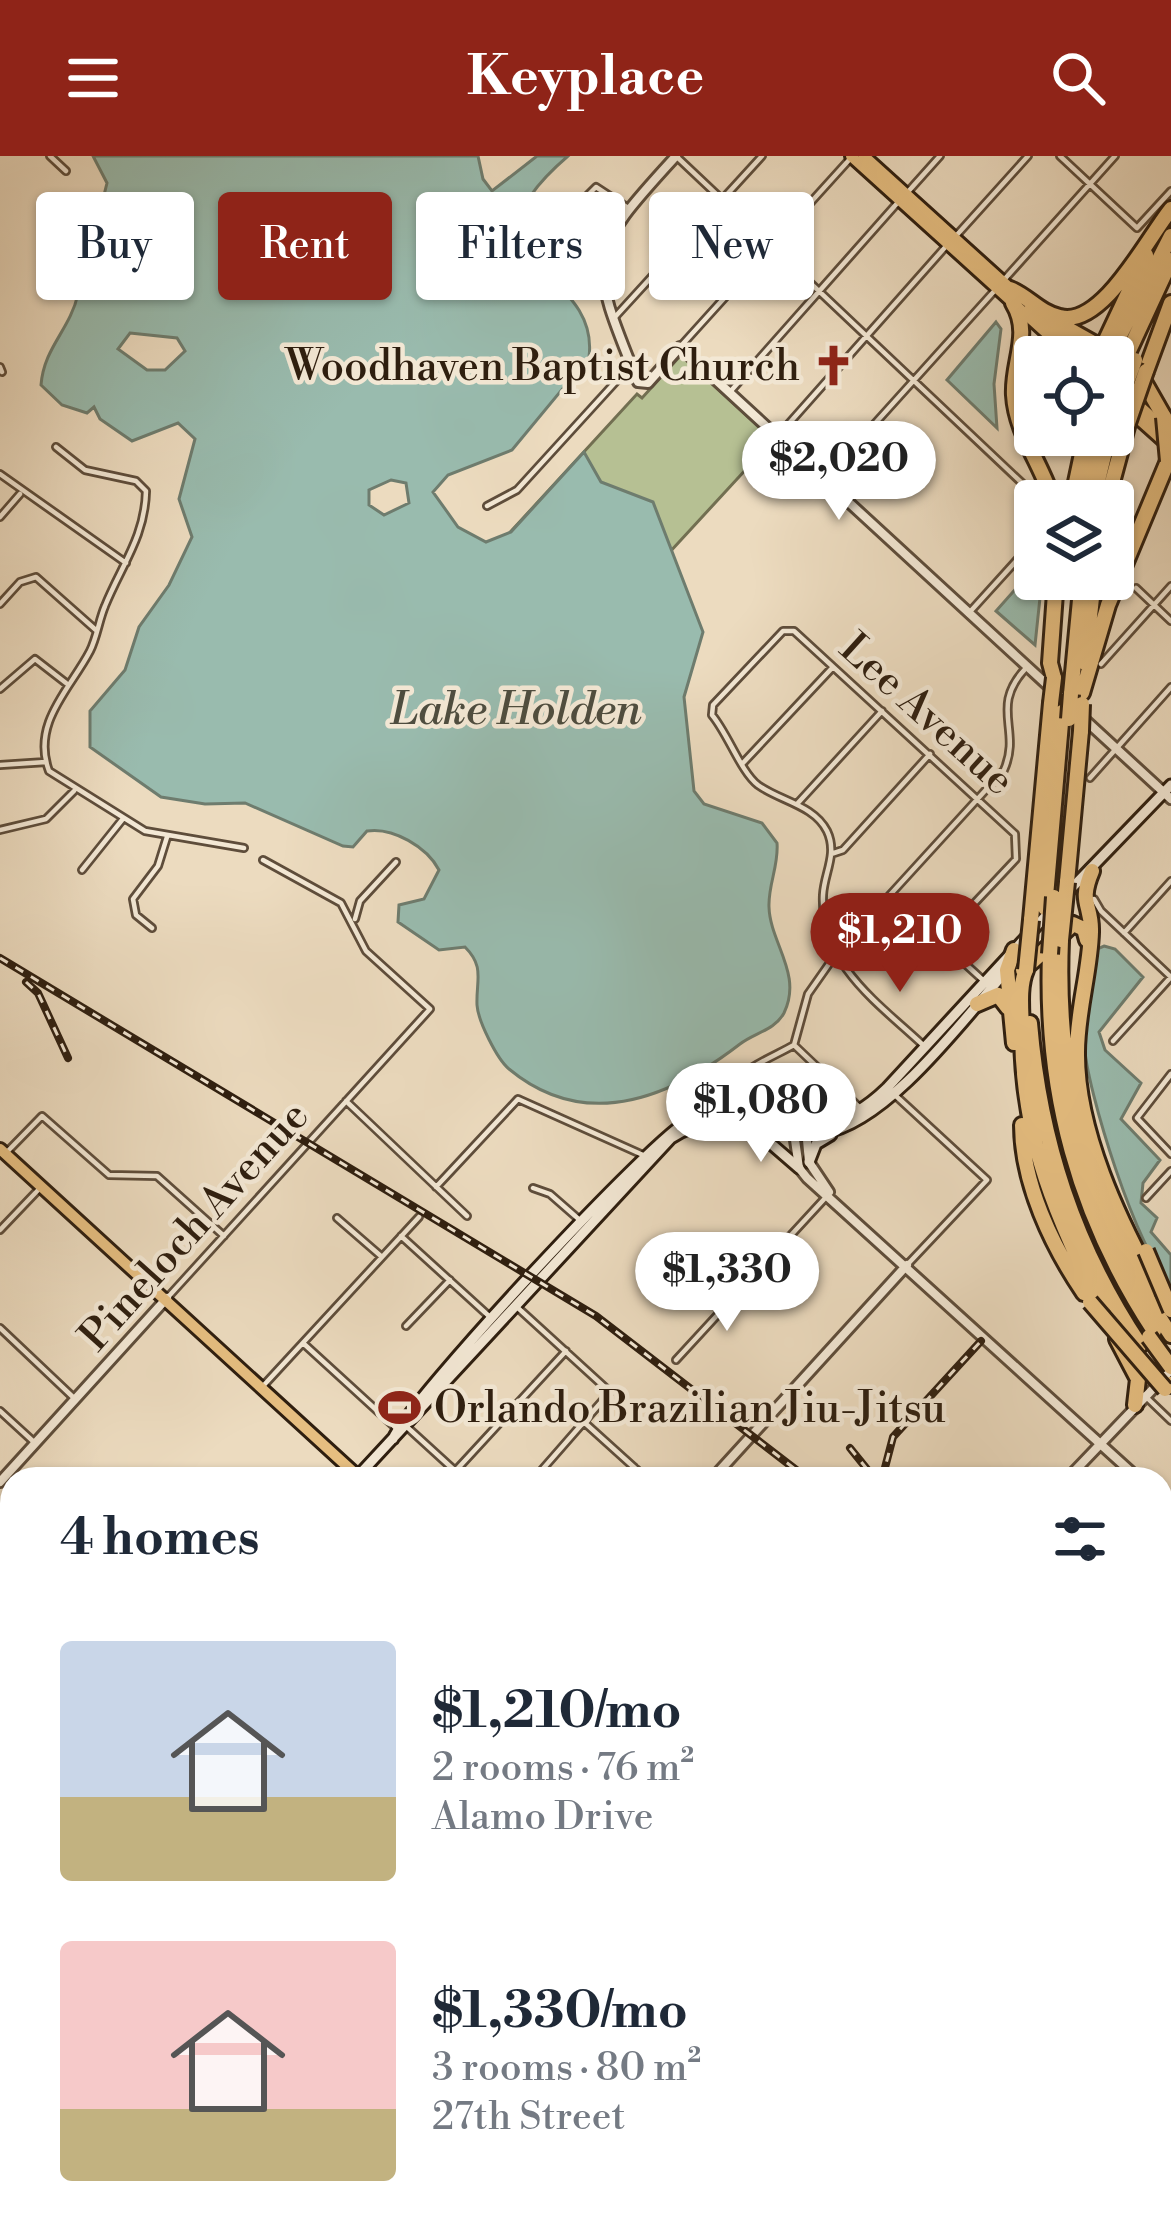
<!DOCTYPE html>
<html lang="en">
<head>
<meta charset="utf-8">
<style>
	:root { --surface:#fff; --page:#f2f2f3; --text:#1f2937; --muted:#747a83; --accent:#8f2418 }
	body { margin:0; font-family:"Libre Bodoni",serif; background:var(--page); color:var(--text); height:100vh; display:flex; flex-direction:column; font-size:45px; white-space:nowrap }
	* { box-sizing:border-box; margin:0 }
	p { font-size:39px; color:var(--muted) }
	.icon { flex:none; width:66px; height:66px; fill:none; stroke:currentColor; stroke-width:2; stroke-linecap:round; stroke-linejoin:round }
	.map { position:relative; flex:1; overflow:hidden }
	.drawer { position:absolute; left:0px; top:1311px; width:1173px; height:771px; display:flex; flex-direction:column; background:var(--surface); border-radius:36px 36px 0 0; box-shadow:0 3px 9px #0004 }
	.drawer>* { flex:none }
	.top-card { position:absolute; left:36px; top:36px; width:1101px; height:108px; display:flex; gap:24px }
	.fabs { position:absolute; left:1014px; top:180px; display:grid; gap:24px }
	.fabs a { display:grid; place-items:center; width:120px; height:120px; border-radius:12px; background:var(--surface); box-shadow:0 3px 9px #0004; font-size:60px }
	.price { position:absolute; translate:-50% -102px; padding:0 27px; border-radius:42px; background:#fff; color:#222; font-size:39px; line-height:78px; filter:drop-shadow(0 3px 6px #0008) }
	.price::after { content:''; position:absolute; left:50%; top:72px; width:36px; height:27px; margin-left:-18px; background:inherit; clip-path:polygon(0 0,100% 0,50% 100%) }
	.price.current { background:var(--accent); color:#fff }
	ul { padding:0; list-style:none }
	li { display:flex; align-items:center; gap:36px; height:300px; padding:0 60px }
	li span { display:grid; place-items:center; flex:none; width:336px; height:240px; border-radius:12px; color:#555 }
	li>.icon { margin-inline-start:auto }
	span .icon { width:144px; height:144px; fill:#fffc; stroke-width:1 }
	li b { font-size:51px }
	h2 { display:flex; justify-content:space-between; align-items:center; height:144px; padding:0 60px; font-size:51px }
	.tag { padding:0 42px; border-radius:12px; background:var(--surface); box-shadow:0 3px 9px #0004; font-size:42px; line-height:108px }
	.tag.current { background:var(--accent); color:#fff }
	header { display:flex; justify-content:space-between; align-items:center; height:156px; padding:0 60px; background:var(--accent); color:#fff; font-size:54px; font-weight:700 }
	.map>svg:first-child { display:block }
	.green { fill:#b6c093; stroke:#726f51; stroke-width:3 }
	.water { fill:#99bbae; stroke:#6e7c6e; stroke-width:3; fill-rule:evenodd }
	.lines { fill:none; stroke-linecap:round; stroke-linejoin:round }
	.minor-casing { stroke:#5e4d3b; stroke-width:10 }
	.tertiary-casing { stroke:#5e4d3b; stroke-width:14 }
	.secondary-casing { stroke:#2e1e0f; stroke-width:15 }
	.primary-casing { stroke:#2e1e0f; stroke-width:16 }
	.motorway-casing { stroke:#2e1e0f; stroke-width:20 }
	.minor { stroke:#f3e8d5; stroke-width:4.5 }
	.tertiary { stroke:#f3e8d5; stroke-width:8 }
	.secondary { stroke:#f3e8d5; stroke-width:9 }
	.primary { stroke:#e6be80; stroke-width:10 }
	.motorway { stroke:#e6be80; stroke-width:14 }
	.rail-casing { stroke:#2e1e0f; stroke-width:8 }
	.rail { stroke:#f3e8d5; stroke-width:3; stroke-dasharray:9; stroke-linecap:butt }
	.motorway-bridge-casing { stroke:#2e1e0f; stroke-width:20; stroke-linecap:butt }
	.motorway-bridge { stroke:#e6be80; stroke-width:14 }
	.labels { text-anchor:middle; stroke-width:9; stroke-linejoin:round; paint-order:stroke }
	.poi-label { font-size:42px; fill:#2e1e0f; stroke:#f3e8d5; text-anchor:end }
	.street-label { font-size:42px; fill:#2e1e0f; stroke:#f3e8d5 }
	.water-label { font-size:45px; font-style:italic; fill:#4e4d3f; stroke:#f3e8d5 }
</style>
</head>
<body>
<header><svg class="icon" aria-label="menu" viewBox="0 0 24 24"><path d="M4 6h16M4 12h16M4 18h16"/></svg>Keyplace<svg class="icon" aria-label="search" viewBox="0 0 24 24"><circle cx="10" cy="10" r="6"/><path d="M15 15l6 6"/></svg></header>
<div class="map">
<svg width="1171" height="2080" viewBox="0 0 1171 2080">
	<rect width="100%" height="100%" fill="#ecdbbf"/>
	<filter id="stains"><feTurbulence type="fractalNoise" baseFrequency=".00167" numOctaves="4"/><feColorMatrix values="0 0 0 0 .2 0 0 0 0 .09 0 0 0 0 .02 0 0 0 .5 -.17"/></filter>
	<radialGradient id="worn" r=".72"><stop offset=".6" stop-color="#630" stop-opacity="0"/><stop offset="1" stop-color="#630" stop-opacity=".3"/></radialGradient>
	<path class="green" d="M681,199L773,284L766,293L775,291L795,316L774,335L759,333L752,319L761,297L599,473L503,384L637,238L642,242Z
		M211,2070H276L274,2080H222Z"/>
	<path class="water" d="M93,0H478L483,23L492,35L537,0H568C442,108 601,108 589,201L512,294L448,319L433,336L458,371L486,386L511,376L584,296L601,326L653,346L703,476L684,541L694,635L704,648L762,667L777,687C779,709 768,729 769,751C770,787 803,818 784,857C775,874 754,877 740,888C670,942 586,977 509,913C497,903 478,865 477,849C476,824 485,811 465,791L439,794L398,766L399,749L424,743L439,714C427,691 393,671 367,675L353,691L343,690L245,647L205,648L161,641L90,591V555L125,514L139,471L169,429L192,381L179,343L195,283L178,267L132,285L100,263L94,251L87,257L62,249L41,229C44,191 70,174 78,138L72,127L55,135L47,129L39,96L65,64L86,61L101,51L107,27ZM130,177L177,182L185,195L165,214H147L118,193ZM391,324L406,327L409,347L384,359L369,349V334Z
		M996,166L1001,173L994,228L997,272L947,224Z
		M1035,411V423H1042L1035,489L996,455Z
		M1104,790L1115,793L1143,821L1099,876L1105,894L1141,927L1121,963L1160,1004L1143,1027L1141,1047L1157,1062L1151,1076L1171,1099V1130C1138,1097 1086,934 1084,886C1083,855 1089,823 1097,793Z
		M927,2070H1128L1136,2080H924Z"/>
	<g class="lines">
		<defs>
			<path id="minor" d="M50,0L66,15
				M676,0L1041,345
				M1060,0L1137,72L1171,35
				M906,38L940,0
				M955,81L1028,0
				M601,103L566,72V61L596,31L628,52
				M1002,126L1115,0
				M615,161L762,0
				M680,191L849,4
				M0,211L2,216
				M729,237L900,44
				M777,281L948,88
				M56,291L85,314L136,325L146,335C145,381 121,410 105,450C99,464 97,481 90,495C71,532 31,567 49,615L145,675L244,692
				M0,318L126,407
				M824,324L997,132
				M487,350L517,334L631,209
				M0,361L20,338
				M1136,432L1171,465
				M0,448L20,426L36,421L97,475
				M968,458L1035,384
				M1101,508L1171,430
				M0,533L35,503L66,527
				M743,607L833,511
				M0,609L46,606
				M1090,622L1171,531
				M797,648L882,555
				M0,674L46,663L74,635
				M831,698L843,694L930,598
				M82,714L122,664
				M892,741L985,826
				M1094,743L1101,755L1171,821
				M355,763L360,745L396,706
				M152,772L136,759L133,743L158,710L167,681
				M1124,777L1171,725
				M1113,885L1171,821
				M794,889L858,950
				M923,889C878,847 820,808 823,739C824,717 838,698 827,675C814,649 780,645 758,629C741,616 728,578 712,559L713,549L783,475H794L1015,678L1016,703L939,785
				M1171,918L1137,962L1171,998
				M896,940L987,1024L907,1109
				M346,945L467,1060
				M724,954C721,919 768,904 794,889L808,838L836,798L1004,614C1022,574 989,551 1026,512
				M5,998L42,960L109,1019L157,1020L224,1080
				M436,1031L518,943L643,999
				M533,1032L550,1038L582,1066
				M1146,1042L1171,1015
				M337,1062L382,1101
				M0,1074L41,1031
				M401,1080L490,1161
				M169,1140L430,853L366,795L341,747L263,704
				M518,1152L610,1236L534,1323
				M406,1170L450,1124
				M0,1172L75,1243
				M303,1187L396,1272
				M676,1204L827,1040
				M264,1229L419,1061
				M1144,1239L1171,1265
				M0,1255L35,1287
				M585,1267L647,1323
				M407,1271L464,1323
				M448,1323L566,1195
				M622,1323L634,1311
				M1161,1480L1171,1489
				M0,1518L12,1505
				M0,1619L12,1630
				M1161,1644L1171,1652
				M1161,1726L1171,1714
				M0,1744L12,1755
				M1161,1746L1171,1756
				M0,1792L12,1803
				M1161,1833L1171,1822
				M1161,1913L1171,1921
				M1161,1932L1171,1923
				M0,2055L12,2066
				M16,2070L27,2080
				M500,2070L511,2080
				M603,2070L614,2080
				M593,2080L602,2070
				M731,2080L740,2070
				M856,2080L865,2070
				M882,2080L883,2070"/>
			<path id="tertiary" d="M676,0C586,98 587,101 638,226L648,227L680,191L1068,548
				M1084,563L1171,643
				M806,973L809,1006L829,1036
				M794,977L799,1012L807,1022L1139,1323
				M712,1323L907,1109
				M1067,1323L1171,1214
				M0,1326L167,1142
				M1161,1343L1171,1353
				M0,1384L12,1386
				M0,1522L12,1533
				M0,1711L12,1698
				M0,1723L12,1710
				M1161,2038L1171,2027
				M403,2070L414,2080
				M789,2070L800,2080
				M376,2080L385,2070"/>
			<path id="secondary" d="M1065,739L1171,629
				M755,974L799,1012
				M809,1006L816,988L831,979
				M393,1283C406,1248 658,976 690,964C764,936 808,1009 887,932L1054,751
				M358,1320L671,982C721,948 769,985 823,977C887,967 964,863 1006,815"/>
			<path id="primary" d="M851,0L1073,201
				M864,0L1012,134
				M1030,151L1085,201
				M1113,226L1169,277
				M1113,240L1169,290
				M0,993L361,1323
				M1161,2057L1171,2065"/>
			<path id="motorway" d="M1010,133C1028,140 1040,157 1060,161C1102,172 1147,83 1171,53
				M1013,147C1032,178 1012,206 1014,239C1016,277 1042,309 1053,345
				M1054,165L1113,198
				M1105,186L1146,99
				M1114,191L1171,80
				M1127,199L1171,104
				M1035,215L1023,240L1035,265
				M1146,215L1171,147
				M1140,219L1164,261
				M1072,345L1086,279
				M1084,345L1100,279
				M1093,345L1109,279
				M1107,345L1128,267
				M1085,507L1094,423
				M1054,522L1050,507L1056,423
				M1082,537L1108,449L1168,305
				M1071,538L1082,423
				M1092,715C1078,748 1092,748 1091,776C1090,815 1077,855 1077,896C1076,975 1119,1064 1156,1132
				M1067,726L1081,575
				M1045,752L1062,556
				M1031,764L1051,547
				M1061,784C1055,927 1090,1061 1171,1179
				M1050,798C1045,936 1078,1059 1154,1175
				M1023,814L1073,768L1084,773L1087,784
				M1026,814C1018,832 1022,857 1022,878C1023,989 1057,1060 1104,1158
				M977,848L998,839L1008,852
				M1030,867C1040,985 1074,1090 1140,1189
				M1014,887L1007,814L1014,794
				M1022,969C1022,1027 1052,1090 1084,1137
				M1117,1183L1138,1223L1135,1249
				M1170,1228L1171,1229"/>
		</defs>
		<use href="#minor" class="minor-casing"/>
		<use href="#tertiary" class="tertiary-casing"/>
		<use href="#secondary" class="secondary-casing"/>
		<use href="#primary" class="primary-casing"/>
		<use href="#motorway" class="motorway-casing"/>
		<use href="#minor" class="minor"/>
		<use href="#tertiary" class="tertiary"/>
		<use href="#secondary" class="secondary"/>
		<use href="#primary" class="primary"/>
		<use href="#motorway" class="motorway"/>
		<defs>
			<path id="rail" d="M0,802L596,1160L808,1323
				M26,826L38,837L68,902
				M850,1292L875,1323
				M882,1323L893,1281L981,1185
				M1161,1573L1171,1580
				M1161,1605L1171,1613"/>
		</defs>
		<use href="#rail" class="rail-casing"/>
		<use href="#rail" class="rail"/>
		<defs>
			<path id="motorway-bridge" d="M1100,201L1105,186
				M1113,210L1120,194
				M1116,256L1135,204
				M1164,261L1168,305
				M1128,267L1146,215
				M1051,547L1054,522
				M1069,563L1071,538
				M1081,575L1082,548
				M1061,784L1067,726
				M1050,798L1054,741
				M1026,814L1031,764
				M1146,1095L1171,1154
				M1090,1146L1165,1233
				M1149,1181L1171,1211"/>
		</defs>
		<use href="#motorway-bridge" class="motorway-bridge-casing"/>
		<use href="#motorway-bridge" class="motorway-bridge"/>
	</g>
	<defs>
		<symbol id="church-bare" viewBox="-9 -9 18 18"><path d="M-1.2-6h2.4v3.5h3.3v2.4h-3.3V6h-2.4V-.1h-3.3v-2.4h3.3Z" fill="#8f2418" stroke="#f3e8d5" stroke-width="2.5" paint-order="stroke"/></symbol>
		<symbol id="stadium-bare" viewBox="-9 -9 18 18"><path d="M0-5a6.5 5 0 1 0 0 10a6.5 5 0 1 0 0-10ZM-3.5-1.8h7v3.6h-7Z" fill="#8f2418" stroke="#f3e8d5" stroke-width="2.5" paint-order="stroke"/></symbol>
	</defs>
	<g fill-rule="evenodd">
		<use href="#church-bare" x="804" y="180" width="59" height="59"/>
		<use href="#stadium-bare" x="370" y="1222" width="59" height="59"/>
	</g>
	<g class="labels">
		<g class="poi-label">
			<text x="800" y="224">Woodhaven Baptist Church</text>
			<text x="434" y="1266" text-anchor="start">Orlando Brazilian Jiu-Jitsu</text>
		</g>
		<g class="street-label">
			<text transform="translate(928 557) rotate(42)" y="15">Lee Avenue</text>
			<text transform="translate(193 1069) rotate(-48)" y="15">Pineloch Avenue</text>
		</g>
		<g class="water-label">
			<text x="516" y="568">Lake Holden</text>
		</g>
	</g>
	<rect width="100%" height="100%" filter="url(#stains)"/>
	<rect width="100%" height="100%" fill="url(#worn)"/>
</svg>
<div class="fabs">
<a><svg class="icon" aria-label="locate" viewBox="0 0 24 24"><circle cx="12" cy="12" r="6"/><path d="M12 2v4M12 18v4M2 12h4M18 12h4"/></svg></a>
<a><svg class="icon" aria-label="layers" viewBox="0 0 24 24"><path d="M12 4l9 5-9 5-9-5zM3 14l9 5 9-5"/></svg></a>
</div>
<b class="price" style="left:839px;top:367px">$2,020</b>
<b class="price current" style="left:900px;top:839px">$1,210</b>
<b class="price" style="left:761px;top:1009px">$1,080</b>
<b class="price" style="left:727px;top:1178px">$1,330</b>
<div class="top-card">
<a class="tag">Buy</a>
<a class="tag current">Rent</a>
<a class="tag">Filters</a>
<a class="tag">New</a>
</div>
<section class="drawer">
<h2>4 homes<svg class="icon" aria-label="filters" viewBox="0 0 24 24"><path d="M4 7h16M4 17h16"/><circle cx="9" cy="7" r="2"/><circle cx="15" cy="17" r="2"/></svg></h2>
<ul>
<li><span style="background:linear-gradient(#c9d6e8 65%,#c2b280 0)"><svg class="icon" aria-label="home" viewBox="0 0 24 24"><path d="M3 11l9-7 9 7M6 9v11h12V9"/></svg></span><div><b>$1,210/mo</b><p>2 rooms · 76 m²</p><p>Alamo Drive</p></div></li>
<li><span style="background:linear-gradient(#f6c9c9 70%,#c2b280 0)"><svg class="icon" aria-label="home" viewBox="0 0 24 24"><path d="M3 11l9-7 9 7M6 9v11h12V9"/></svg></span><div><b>$1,330/mo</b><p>3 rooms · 80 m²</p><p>27th Street</p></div></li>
</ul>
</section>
</div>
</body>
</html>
